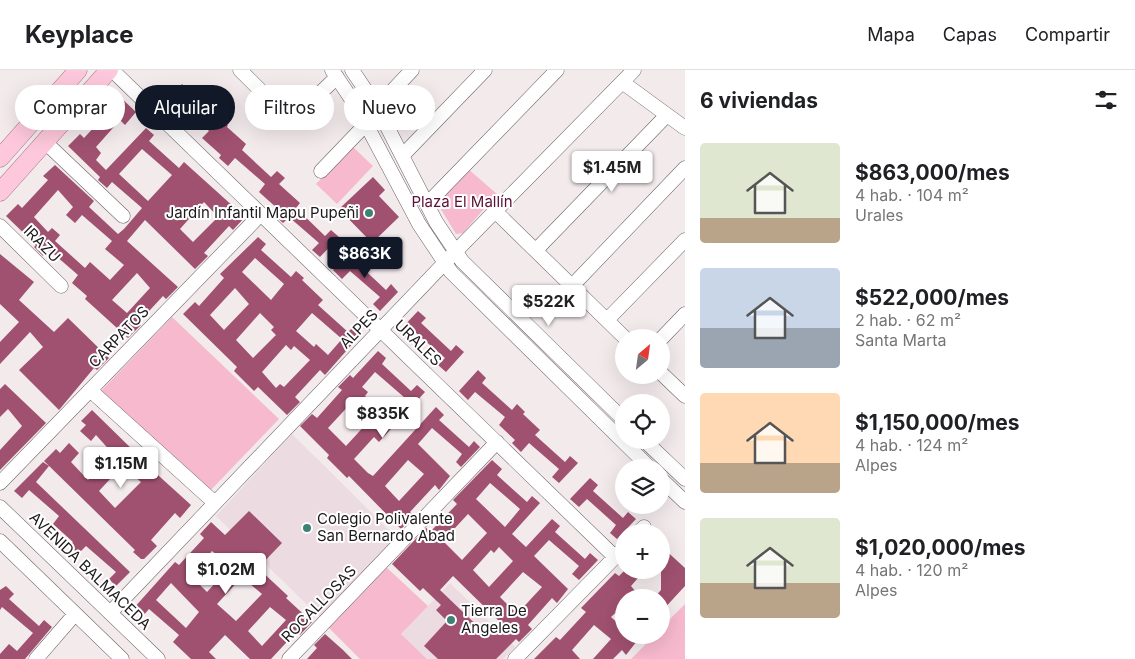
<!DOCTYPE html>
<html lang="es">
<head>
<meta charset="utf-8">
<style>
	:root { --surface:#fff; --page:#f6f6f6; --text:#202124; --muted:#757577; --line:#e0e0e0; --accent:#111827 }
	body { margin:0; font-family:Inter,sans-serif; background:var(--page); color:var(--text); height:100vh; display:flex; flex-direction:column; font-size:19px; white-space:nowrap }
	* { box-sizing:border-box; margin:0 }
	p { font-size:16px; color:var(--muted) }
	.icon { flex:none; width:28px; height:28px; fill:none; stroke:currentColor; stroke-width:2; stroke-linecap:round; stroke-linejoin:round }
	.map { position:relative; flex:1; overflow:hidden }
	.sheet { display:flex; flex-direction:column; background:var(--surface); width:450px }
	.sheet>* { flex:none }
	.hud { position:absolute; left:15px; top:15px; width:475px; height:45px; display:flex; gap:10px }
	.needle { width:32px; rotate:29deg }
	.buttons { position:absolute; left:615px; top:259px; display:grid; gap:10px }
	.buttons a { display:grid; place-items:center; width:55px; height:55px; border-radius:50%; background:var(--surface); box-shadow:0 5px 20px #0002; font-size:25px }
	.price { position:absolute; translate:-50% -42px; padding:0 11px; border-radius:5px; background:#fff; color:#222; font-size:16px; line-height:32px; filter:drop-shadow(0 1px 2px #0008) }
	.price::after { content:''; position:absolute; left:50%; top:30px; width:15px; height:11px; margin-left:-8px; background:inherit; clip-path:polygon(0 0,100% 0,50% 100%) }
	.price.active { background:var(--accent); color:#fff }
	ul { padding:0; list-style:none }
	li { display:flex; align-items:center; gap:15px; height:125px; padding:0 15px }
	li span { display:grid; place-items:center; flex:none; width:140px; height:100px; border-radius:5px; color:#555 }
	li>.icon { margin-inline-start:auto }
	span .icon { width:60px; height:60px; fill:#fffc; stroke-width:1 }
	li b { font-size:21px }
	h2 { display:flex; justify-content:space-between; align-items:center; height:60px; padding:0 15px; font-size:21px }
	.pill { padding:0 18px; border-radius:22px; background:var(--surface); box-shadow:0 5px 20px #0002; font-size:18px; line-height:45px }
	.pill.active { background:var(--accent); color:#fff }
	header { display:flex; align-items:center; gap:30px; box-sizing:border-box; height:70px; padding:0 25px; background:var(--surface); border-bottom:1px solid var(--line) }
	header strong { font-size:24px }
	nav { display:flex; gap:28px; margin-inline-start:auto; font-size:18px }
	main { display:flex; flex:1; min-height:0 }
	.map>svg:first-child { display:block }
	.built { fill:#ecdbe0 }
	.green { fill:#f7b9ce }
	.building { fill:#a05170; fill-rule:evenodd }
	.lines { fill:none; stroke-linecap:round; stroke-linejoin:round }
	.minor-casing { stroke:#6b6366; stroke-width:15 }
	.major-casing { stroke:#ad7388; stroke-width:19 }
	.minor { stroke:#fff; stroke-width:14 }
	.major { stroke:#fdc8db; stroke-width:18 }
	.poi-dot { fill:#3f8172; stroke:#fff; stroke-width:2 }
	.labels { text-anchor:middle; stroke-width:4; stroke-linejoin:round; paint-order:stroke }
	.park-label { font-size:15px; fill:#5c1135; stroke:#fff }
	.poi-label { font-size:15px; fill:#1c191a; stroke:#fff; text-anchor:start }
	.street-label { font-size:15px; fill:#1c191a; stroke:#fff }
</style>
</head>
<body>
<header>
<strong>Keyplace</strong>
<nav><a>Mapa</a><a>Capas</a><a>Compartir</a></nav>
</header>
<main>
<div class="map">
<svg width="685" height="589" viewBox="0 0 685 589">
	<rect width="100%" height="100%" fill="#f3eaec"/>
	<path class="built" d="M292,364L399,470L321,548L216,446Z
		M450,513L515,577L503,589H427L401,564Z"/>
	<path class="green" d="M352,76L373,96L337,134L316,114Z
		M467,98L497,124L463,163L456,164L436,131Z
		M172,247L279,349L208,423L101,321Z
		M385,496L428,536L401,564L427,589H360L327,556Z
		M685,534V589H631L655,565H661V558Z"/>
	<path class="building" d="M182,14L190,21L185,26L215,54L221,48L228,55L227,57L246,74L242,80L271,107L277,101L285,108L279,114L300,133L296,138L325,166L331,160L339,167L320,187L312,180L319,173L289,147L283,153L274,145L279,140L259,122L265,114L235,88L228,96L219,88L221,85L202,68L209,61L179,35L171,43L163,34Z
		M117,24L136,42L125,55L120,50L96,77L101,83L96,90L106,100L146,58L154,65L149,71L179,98L184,92L245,147L233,160L229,156L204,183L208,186L195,199L145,150L127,171L178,217L166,229L163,226L138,253L141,255L128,268L85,229L87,226L72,213L78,205L48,179L43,186L34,177L36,175L6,146L18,134L22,138L48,110L43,106L55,95L94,131L89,137L118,164L124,159L142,138L112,112L107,118L98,110L100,107L68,76L80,64L84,68L110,40L105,36ZM142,79L172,105L148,131L119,104ZM58,120L73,137L66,145L75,153L82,145L112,171L105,179L124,195L110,210L90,192L85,198L55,171L60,165L52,158L48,162L34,147ZM204,132L218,147L193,172L180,159ZM137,203L150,218L127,243L112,230Z
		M373,107L385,120L379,126L399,147L372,173L339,139Z
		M258,167L266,174L261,180L291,207L296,201L304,208L302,210L323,230L318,235L348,262L354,256L362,263L325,305L320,300L295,327L300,332L287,345L258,317L254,321L234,301L237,297L183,244L195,232L199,236L224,208L220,204ZM255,188L284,214L271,230L242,202ZM235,218L249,234L224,260L210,245ZM260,243L274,257L271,260L276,265L253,288L236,270ZM312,243L342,269L328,285L316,274L314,277L296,261ZM286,275L291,280L294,276L310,290L284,317L280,314L276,318L262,302Z
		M353,179L361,187L356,192L386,220L391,214L398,222L380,241L373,234L380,227L350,201L342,209L333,200Z
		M0,184L34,212L19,230L54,262L68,248L109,288L97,300L94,298L59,340L19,300L43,277L30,262L0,294V272L19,252L0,234Z
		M418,241L426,248L421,253L451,281L456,275L464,282L446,302L438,295L445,288L415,262L408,270L399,261Z
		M378,281L386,288L382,294L411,321L417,315L425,322L379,372L374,367L354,389L368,403L373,406L436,337L444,345L439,350L469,377L474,371L480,377L461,397L456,392L462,384L432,358L418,374L450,406L439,420L435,415L410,442L414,446L401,459L349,406L347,408L327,388L329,385L300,356L312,344L317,348L342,320L338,317L350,305L353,308ZM375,302L405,328L388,348L365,326L368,322L362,317ZM353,331L366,345L364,347L368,352L346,376L328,358ZM408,390L424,404L399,431L385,416Z
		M478,300L486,308L482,313L512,340L517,334L525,342L523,344L540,360L535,365L565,392L570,386L578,393L559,413L552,407L559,399L529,373L521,382L512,373L515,370L499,355L505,347L475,322L468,330L459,321Z
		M5,314L46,353L0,400V380L22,356L8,339L0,347V319Z
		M92,340L139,386L138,387L191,435L180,448L175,443L151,470L157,476L144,489H141L133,482L135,480L44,391L56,379L60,383L69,373L79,383L71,392L88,410L113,384L96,365L91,371L80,361L86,355L81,351ZM122,396L141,412L115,438L99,421Z
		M492,390L502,399L497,405L527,432L532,426L540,433L512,464L526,477L552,449L560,456L555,462L585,489L590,483L598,490L579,510L572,504L579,496L549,470L534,486L568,519L557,533L552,528L528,555L532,559L519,572L516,569L496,589H438L424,576L447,551L436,540L441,535L423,518L420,521L392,494L426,458L431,461L457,434L453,430ZM490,413L520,439L505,457L476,429ZM468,444L487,463L462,490L443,471ZM499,477L513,491L489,517L473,500L491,480L494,483ZM523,502L542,517L517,544L500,527ZM453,506L501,553L488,566L440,520Z
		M43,392L49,396L36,412L130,502L116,516L109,509L116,502L86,476L78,484L69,475L73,472L53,454L59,446L29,420L22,428L14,421Z
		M590,408L598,415L593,421L623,448L628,442L636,449L617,469L610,463L616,455L587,429L579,437L570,429Z
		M249,441L282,473L258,498L288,526L286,528L312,552L300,565L297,561L271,589H250L225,565L209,582L216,589H191L173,572L179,565L149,539L142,547L133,539L175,492L179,495L204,468L200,464L211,452L225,465ZM212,481L231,496L207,522L190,505ZM242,507L262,524L236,551L217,534ZM171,513L199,542L186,558L156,530ZM270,537L286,550L262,576L248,561Z
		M661,476L685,498V516L661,542V528H654L661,520Z
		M625,500H645L631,516L641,528H624V535L611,547L624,559V565H630L637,571L626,585L622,580L613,589H593L611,569L594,555L572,580L580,589H534L556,567L560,570L586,542L581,538L615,503L619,506Z
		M6,516L14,524L9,529L39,556L44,550L52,557L25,589H0V584L9,574L17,581L33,563L2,537L0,540V520Z
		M325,564L343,580L352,589H307L317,578L314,575Z"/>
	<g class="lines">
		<defs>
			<path id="minor" d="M112,0L615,487
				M240,0L291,51L337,7
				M332,0L358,39L419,154L451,202L650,398
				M352,0L377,37L436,152L462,191L624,350
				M622,12L685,58
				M377,37L412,0
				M45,72L123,146
				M402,86L485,0
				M321,101L367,53
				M427,134L557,0
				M495,141L625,268
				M0,156L61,216
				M536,180L667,45
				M572,216L685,98
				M607,250L685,170
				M661,269L685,244
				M661,303L685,326
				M90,320L215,433
				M644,370L685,409
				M661,409L685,432
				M0,413L261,144
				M0,437L158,589
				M639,462L644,457
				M0,471L122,589
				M110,543L455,182L634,0
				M36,589L75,544
				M289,589L497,372
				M515,589L624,478"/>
			<path id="major" d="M0,88L78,0
				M0,122L109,0"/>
		</defs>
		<use href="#minor" class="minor-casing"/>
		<use href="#major" class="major-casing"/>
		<use href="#minor" class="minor"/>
		<use href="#major" class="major"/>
	</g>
	<g class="poi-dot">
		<circle cx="369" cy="143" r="5"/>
		<circle cx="307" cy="458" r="5"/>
		<circle cx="451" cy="550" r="5"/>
	</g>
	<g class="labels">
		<g class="park-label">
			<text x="462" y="137">Plaza El Mallín</text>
		</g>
		<g class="poi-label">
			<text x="359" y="148" text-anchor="end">Jardín Infantil Mapu Pupeñi</text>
			<text x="317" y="454">Colegio Polivalente<tspan x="317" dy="17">San Bernardo Abad</tspan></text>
			<text x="461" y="546">Tierra De<tspan x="461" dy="17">Angeles</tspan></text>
		</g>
		<g class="street-label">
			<text transform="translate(42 174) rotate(45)" y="5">IRAZU</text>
			<text transform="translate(359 259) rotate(-46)" y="5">ALPES</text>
			<text transform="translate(119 267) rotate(-46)" y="5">CARPATOS</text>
			<text transform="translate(418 273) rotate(44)" y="5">URALES</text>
			<text transform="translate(90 501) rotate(44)" y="5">AVENIDA BALMACEDA</text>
			<text transform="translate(319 534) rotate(-46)" y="5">ROCALLOSAS</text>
		</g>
	</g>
</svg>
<div class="buttons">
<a><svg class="needle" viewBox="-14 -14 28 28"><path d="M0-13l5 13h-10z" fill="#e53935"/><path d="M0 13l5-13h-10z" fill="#757577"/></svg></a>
<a><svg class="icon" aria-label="locate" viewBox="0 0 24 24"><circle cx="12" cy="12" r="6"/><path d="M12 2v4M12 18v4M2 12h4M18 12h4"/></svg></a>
<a><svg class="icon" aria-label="layers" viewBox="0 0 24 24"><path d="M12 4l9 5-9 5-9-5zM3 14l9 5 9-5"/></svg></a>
<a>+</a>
<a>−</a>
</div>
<b class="price" style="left:612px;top:123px">$1.45M</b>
<b class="price active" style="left:365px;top:209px">$863K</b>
<b class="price" style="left:549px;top:257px">$522K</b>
<b class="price" style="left:383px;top:369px">$835K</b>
<b class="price" style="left:121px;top:419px">$1.15M</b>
<b class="price" style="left:226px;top:525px">$1.02M</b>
<div class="hud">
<a class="pill">Comprar</a>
<a class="pill active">Alquilar</a>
<a class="pill">Filtros</a>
<a class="pill">Nuevo</a>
</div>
</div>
<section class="sheet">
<h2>6 viviendas<svg class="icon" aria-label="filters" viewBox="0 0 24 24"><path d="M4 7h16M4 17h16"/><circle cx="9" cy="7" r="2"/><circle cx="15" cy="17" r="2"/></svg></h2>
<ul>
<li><span style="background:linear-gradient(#dfe7d0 75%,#b9a48a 0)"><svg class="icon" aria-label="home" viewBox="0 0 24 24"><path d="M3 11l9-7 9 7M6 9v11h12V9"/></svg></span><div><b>$863,000/mes</b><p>4 hab. · 104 m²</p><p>Urales</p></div></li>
<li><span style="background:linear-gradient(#c9d6e8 60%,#9aa5b1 0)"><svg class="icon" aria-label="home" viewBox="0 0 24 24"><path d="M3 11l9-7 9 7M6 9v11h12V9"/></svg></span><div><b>$522,000/mes</b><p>2 hab. · 62 m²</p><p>Santa Marta</p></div></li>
<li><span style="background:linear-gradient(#ffd9b3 70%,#b9a48a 0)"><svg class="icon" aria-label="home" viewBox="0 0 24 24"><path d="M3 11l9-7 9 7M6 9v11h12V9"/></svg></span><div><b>$1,150,000/mes</b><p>4 hab. · 124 m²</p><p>Alpes</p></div></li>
<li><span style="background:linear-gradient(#dfe7d0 65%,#b9a48a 0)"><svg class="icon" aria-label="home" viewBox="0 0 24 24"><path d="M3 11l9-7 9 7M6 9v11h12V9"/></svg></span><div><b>$1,020,000/mes</b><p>4 hab. · 120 m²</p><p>Alpes</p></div></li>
</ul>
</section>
</main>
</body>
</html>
